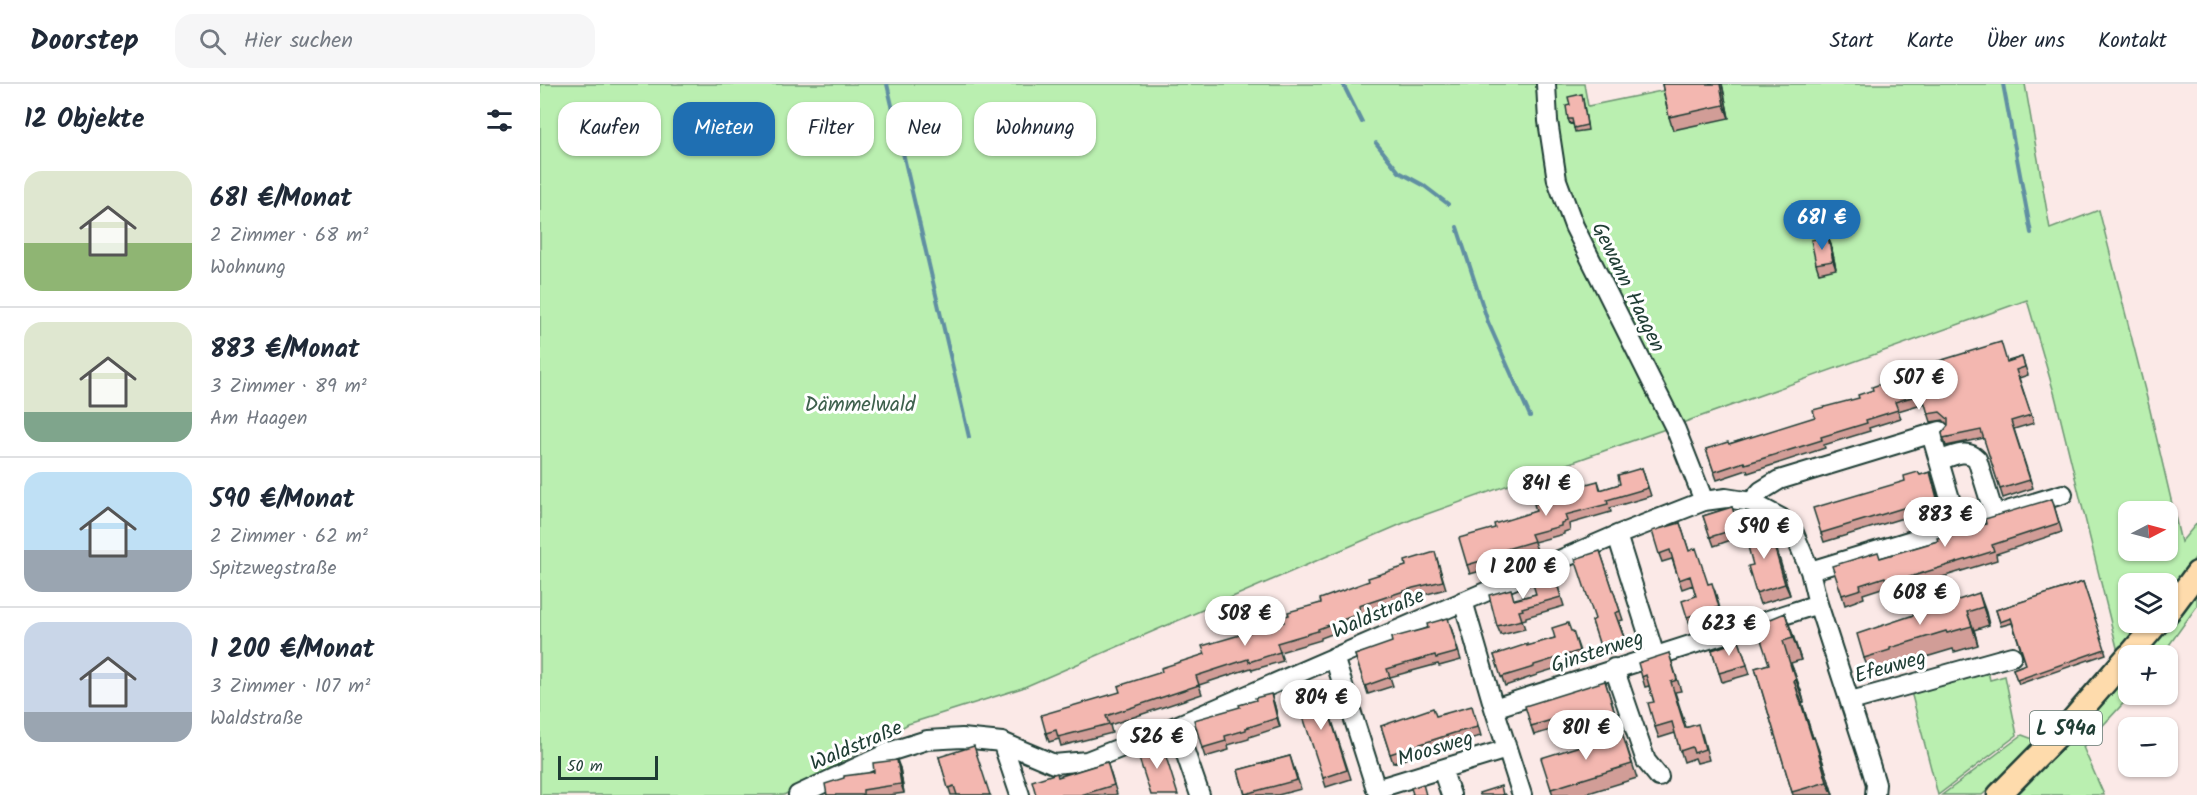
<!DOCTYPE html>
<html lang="de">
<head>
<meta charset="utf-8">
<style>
	:root { --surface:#fff; --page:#f6f6f7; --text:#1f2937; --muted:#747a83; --line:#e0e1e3; --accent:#1f6fb2 }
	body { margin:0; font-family:Kalam,sans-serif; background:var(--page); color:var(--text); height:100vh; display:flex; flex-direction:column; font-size:22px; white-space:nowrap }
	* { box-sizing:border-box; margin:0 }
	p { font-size:20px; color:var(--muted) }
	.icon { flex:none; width:33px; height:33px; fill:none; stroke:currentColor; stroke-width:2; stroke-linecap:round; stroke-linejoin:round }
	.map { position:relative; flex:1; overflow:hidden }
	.sheet { display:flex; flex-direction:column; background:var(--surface); width:540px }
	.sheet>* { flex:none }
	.top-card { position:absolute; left:18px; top:18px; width:570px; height:54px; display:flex; gap:12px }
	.needle { width:39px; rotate:84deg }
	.buttons { position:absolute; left:1578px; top:417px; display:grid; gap:12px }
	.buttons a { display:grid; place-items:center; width:60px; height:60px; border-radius:12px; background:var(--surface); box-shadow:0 2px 4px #0004; font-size:30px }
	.scale { position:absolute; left:18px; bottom:15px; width:100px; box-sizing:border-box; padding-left:6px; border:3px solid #1f3d34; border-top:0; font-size:16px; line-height:21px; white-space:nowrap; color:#1f3d34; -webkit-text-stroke:4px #fff; paint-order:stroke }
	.price { position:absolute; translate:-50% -51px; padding:0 14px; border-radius:21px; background:#fff; color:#222; font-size:20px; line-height:39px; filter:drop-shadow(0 2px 3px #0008) }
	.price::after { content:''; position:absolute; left:50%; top:36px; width:18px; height:14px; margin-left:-9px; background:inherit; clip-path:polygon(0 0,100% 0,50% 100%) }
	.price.current { background:var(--accent); color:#fff }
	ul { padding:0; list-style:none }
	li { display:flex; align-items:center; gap:18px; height:150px; padding:0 24px }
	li+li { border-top:2px solid var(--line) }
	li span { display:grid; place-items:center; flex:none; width:168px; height:120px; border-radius:18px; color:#555 }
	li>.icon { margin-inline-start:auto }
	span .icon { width:72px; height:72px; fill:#fffc; stroke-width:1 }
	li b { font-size:26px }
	h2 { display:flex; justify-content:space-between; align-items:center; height:72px; padding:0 24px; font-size:26px }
	.tag { padding:0 21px; border-radius:18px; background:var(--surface); box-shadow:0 2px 4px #0004; font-size:21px; line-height:54px }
	.tag.current { background:var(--accent); color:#fff }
	header { display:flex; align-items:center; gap:36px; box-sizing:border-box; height:84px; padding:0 30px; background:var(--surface); border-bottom:2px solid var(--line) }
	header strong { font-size:28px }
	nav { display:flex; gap:33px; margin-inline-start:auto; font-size:21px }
	.search { width:420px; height:54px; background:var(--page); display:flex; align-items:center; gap:15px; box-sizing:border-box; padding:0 21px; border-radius:18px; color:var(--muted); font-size:22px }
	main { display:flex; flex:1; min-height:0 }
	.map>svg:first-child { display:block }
	.green { fill:#baefb0; stroke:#6c9672; stroke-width:1.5; fill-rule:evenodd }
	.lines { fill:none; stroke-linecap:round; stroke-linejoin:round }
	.stream { stroke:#608fa2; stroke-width:4 }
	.minor-casing { stroke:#1f3d34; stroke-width:22 }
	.major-casing { stroke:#1f3d34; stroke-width:27 }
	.minor { stroke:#fff; stroke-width:18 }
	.major { stroke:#fedbac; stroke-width:22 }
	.wall { fill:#d19d97; stroke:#1f3d34; stroke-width:1.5 }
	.shaded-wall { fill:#aa807b; stroke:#1f3d34; stroke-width:1.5 }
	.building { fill:#f3b7b0; stroke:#1f3d34; stroke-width:1.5 }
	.labels { text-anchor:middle; stroke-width:6; stroke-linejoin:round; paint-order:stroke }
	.shield { fill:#fff; stroke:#627771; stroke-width:1.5 }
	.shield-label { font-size:20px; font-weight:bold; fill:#1f3d34 }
	.street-label { font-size:21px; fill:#1f3d34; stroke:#fff }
	.park-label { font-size:21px; fill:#3e614d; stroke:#fff }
</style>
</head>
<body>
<header>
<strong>Doorstep</strong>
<div class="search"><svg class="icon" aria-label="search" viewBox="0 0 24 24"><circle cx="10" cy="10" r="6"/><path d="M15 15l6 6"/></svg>Hier suchen</div>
<nav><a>Start</a><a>Karte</a><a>Über uns</a><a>Kontakt</a></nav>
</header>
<main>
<section class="sheet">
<h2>12 Objekte<svg class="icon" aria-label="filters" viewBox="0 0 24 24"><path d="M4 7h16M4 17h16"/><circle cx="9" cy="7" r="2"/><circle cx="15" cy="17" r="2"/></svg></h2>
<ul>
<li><span style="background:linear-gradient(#dfe7d0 60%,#8fb573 0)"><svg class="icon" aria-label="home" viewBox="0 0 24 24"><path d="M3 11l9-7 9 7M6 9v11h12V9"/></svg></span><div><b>681 €/Monat</b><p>2 Zimmer · 68 m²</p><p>Wohnung</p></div></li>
<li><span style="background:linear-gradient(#dfe7d0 75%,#7fa58c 0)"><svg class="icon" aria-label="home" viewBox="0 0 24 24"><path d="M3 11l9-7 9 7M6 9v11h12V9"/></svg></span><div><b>883 €/Monat</b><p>3 Zimmer · 89 m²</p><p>Am Haagen</p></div></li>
<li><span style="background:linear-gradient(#bfe0f5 65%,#9aa5b1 0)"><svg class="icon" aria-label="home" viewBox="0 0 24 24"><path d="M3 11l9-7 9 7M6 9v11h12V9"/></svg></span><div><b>590 €/Monat</b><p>2 Zimmer · 62 m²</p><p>Spitzwegstraße</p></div></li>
<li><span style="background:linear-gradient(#c9d6e8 75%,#9aa5b1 0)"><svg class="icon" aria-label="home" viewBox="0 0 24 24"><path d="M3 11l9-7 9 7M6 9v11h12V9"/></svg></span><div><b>1 200 €/Monat</b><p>3 Zimmer · 107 m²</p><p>Waldstraße</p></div></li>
</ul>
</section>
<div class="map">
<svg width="1657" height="711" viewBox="0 0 1657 711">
	<rect width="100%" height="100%" fill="#fbe9e7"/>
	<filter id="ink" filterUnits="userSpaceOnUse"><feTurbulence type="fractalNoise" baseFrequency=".0167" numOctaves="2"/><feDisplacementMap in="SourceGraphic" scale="12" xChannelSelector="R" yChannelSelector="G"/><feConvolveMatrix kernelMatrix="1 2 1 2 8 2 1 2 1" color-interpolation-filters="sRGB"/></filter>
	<g filter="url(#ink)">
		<path class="green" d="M0,0H1044L1048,22L1141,3V0H1485L1510,145L1559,126L1609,322L1641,458L1657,439V471L1628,512V500H1588V538L1606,539L1579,572L1515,312L1487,216L873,435L482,604L368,640L244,711H0ZM1588,428H1628V466H1588Z
			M1657,504V522L1622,571L1603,572Z
			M1446,579L1450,596L1465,592L1477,651L1398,711L1369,600Z
			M1588,589V610L1591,611L1543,663L1564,711H1474L1546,640Z
			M1482,651L1501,658L1442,711H1402Z"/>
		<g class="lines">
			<path class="stream" d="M347,0L429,353
				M803,0L822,38
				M1463,0L1491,149
				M836,59L859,88L883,101L908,120
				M917,143L948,238L990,332"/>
			<defs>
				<path id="minor" d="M1006,0L1008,37L1017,96L1034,142L1136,346L1164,417
					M1391,350L1418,442
					M1399,377C1412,372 1427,364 1437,375L1454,430
					M1211,418L1221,407L1239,396L1400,347
					M1077,451L1115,572
					M1270,487L1523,410
					M923,517L954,624L982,711
					M794,573L836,705L967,665
					M1074,584L1106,677L1119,693
					M1311,617L1472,572
					M954,624L1278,520
					M636,642L660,711
					M462,658L480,711
					M902,685L911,711
					M258,711L352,667L387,656L422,654L462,658L514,680L547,677L636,642L1077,451L1164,417L1186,414L1211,418L1241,434L1254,449L1270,487L1278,520L1329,677L1336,700L1335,711"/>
				<path id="major" d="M1628,528L1657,489
					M1589,572L1618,538
					M1459,711L1530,639L1588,572"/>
			</defs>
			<use href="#minor" class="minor-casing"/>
			<use href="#major" class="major-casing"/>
			<use href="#minor" class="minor"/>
			<use href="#major" class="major"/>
		</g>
		<path class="wall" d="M1122,0H1182L1189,34L1133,46L1129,33Z
			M1043,15L1048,46L1035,48L1033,39L1030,40L1028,35L1030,21Z
			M1288,153L1291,161L1296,185L1279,189L1276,180Z
			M1482,273L1488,291L1479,294L1494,339L1474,345L1493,404L1463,414L1444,354L1406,362L1402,349L1408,342V341L1403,336L1391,338L1385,319L1358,327L1361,334L1329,344L1330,347L1284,361L1285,364L1208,389L1207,386L1177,396L1166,365L1189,360Z
			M1102,384L1111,412L1070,424L1071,428L1029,440L1030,446L1024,448V450L994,458L997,466L957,478L958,482L930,490L927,481L955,444L996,427L1037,408L1058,397L1061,406L1080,400Z
			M1390,388L1401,423L1390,426L1392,430L1377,435L1376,430L1284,458L1281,449L1365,397Z
			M1512,415L1522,448L1456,470L1457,476L1351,509L1348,502L1323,510L1324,514L1305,521L1302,511L1340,474L1398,457Z
			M1192,423L1202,452L1174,462L1163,432Z
			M1140,439L1149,467L1168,500L1175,507L1182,532L1151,542L1147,533L1156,512L1153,501L1142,505L1132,475L1122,478L1119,470Z
			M1228,441L1250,511L1220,520L1216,509L1213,481Z
			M1060,467L1083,536L1079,537L1087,563L1064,571L1052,537L1055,535Z
			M895,468L906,505L876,513L822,531L824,538L781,554V556L740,568L743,577L712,586L711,584L659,601L662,610L570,641L572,649L521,662L519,655L509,658L506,649L580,608L665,570L744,538L749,531L781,519L866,482Z
			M1014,490L1024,522L986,533V535L982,536L985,545L961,551L957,542L975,515L996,510Z
			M1543,498L1566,570L1479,600L1473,585L1486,580L1472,539L1461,542L1456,526Z
			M1439,509L1449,541L1434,546L1438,561L1414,568L1413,565L1356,582L1357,584L1331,592L1324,574Z
			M1245,529L1261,576L1251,579L1261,607L1264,618L1262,619L1273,654L1282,675L1293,711H1253L1215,584L1229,580Z
			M911,543L921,576L899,582L898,580L850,593L853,602L828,610L815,571Z
			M1031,547L1036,556L1043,576L997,590V591L965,602L954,571L1015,554Z
			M1199,557L1210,590L1182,598L1172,566Z
			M1129,569L1141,607L1135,608L1146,643L1162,650L1169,676L1157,679L1155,674L1144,678L1135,649L1119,654L1115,643L1114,618L1109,602L1105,603L1102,593Z
			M1065,597L1078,638L1028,652L1024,642L994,651L991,642Z
			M780,600L811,695L786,703L783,694Z
			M734,619L740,643L709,653V655L688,661L689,666L665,673L662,664Z
			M935,631L941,652L917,658L853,679L841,642L896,632Z
			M1087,663L1097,694L1042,711H1013L1011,705Z
			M750,672L761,705L738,711H705L698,686Z
			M399,673L450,711H411Z
			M567,678L577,710L574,711H496L518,693Z
			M360,684L364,709L349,711H287L304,694Z"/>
		<path class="shaded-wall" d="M1180,0H1182L1189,34L1184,21Z
			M1288,153L1291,161L1296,185L1293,177Z
			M1228,441L1233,452L1250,511L1245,500Z
			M1439,509L1446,528L1449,541L1443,523Z
			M1427,528L1434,546L1438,561L1432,542Z
			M1245,529L1253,551L1261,576L1253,554Z
			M1253,585L1261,607L1264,618L1256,596Z
			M1254,597L1262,619L1280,676L1272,654Z
			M731,610L734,619L740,643L737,634Z
			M1274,653L1282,675L1293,711L1287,698Z
			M357,676L360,684L364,709L361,700Z"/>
		<path class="building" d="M1122,0H1180L1184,21L1129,33Z
			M1042,10L1047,41L1034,44L1032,35H1028L1026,22L1030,21L1028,13Z
			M1288,153L1293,177L1276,180L1271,156Z
			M1461,258L1467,278L1482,273L1485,283L1476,286L1491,331L1471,337L1490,396L1460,405L1441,346L1403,354L1402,349L1408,342V335L1400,328L1388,330L1382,310L1355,318L1358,326L1326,336L1327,339L1281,353L1282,356L1205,380L1204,378L1174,388L1166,365L1188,358L1189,360L1275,333L1273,326L1319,314L1318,311L1333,306L1332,303L1355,295L1353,291Z
			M1102,384L1108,404L1067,416L1068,420L1025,431L1027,437L1021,439V442L991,450L994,457L953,469L954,473L927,481L919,454L955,444L954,440L996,427L994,420L1037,408L1035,403L1058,397L1060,406L1080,400L1078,391Z
			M1378,388L1380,391L1390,388L1397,414L1387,417L1389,421L1374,426L1373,421L1281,449L1273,424L1365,397L1364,392Z
			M1512,415L1519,439L1452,461L1454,467L1347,500L1345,493L1320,501L1321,505L1302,511L1292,482L1338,468L1340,474L1398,457L1397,454L1446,440L1445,435Z
			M1192,423L1199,444L1170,453L1163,432Z
			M1140,439L1149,467L1156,464L1168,500L1172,499L1179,523L1147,533L1142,517L1156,512L1150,492L1139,496L1130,466L1119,470L1112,447Z
			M1228,441L1245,500L1216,509L1208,482L1213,481L1204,448Z
			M1060,467L1080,527L1075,529L1084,554L1060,562L1052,537L1055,535L1035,475Z
			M895,468L903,497L873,504L819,522L821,529L778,545V547L737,559L740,568L709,578L708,575L656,592L659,601L566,632L569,640L518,653L516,646L506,649L501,631L580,608L578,602L622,588L621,584L665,570L662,562L744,538L742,533L749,531L748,528L781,519L780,515L829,497L828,494L866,482L865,477Z
			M1014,490L1021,513L982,524L983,526L979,527L982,536L957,542L949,511L971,505L974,516L996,510L992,497Z
			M1543,498L1565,565L1477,596L1473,585L1486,580L1471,534L1460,538L1456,526Z
			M1439,509L1443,523L1427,528L1432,542L1407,549L1406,547L1350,564V566L1324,574L1317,550Z
			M1245,529L1253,554L1243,557L1252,586L1253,585L1256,596L1254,597L1272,654L1274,653L1287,698L1252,708L1215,584L1229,580L1216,541Z
			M908,534L918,568L896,574L895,571L847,585L850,593L825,602L815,571L852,558L851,554L888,544L887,540Z
			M1028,539L1031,547H1033L1039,567L994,581V583L961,593L954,571L987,560V562L1015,554L1012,544Z
			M1199,557L1207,581L1179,589L1172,566Z
			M1129,569L1137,596L1131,598L1145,644L1158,640L1165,665L1154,669L1152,663L1140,667L1132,638L1115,643L1108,619L1114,618L1106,591L1102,593L1098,579Z
			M1065,597L1075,629L1025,644L1022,633L991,642L985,622Z
			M780,600L807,686L783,694L755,608Z
			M731,610L737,634L706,644V646L685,652L686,657L662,664L654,636L700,623L699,621L716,616L715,614Z
			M932,622L938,643L914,649L850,670L841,642L893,624L896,632Z
			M1082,649L1092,680L1011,705L1001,674Z
			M621,657L638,711H611L596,665Z
			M434,662L450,711H417L414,702L408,704L399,673Z
			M750,672L757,696L705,710L698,686Z
			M357,676L361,700L323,706V711H287L285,700L304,694V692L334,688L333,679Z
			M567,678L574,701L541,711H496L492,697L517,689L518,693Z
			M883,700L886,711H871L873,710L871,704Z
			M961,702L963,711L965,710L966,711H940L939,709Z"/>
	</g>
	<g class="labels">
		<rect class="shield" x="1490" y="627" width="72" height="34" rx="4.5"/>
		<g class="shield-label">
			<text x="1526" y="651">L 594a</text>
		</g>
		<g class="street-label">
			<text transform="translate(1089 203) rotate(64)" y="7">Gewann Haagen</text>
			<text transform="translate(838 529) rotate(-23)" y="7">Waldstraße</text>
			<text transform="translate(1057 567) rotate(-18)" y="7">Ginsterweg</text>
			<text transform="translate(1350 582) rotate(-16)" y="7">Efeuweg</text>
			<text transform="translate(316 661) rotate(-23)" y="7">Waldstraße</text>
			<text transform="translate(895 664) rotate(-17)" y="7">Moosweg</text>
		</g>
		<g class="park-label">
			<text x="320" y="327">Dämmelwald</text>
		</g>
	</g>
</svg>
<div class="buttons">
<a><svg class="needle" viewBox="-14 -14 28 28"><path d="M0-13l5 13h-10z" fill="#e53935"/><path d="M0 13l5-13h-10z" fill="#747a83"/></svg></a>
<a><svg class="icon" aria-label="layers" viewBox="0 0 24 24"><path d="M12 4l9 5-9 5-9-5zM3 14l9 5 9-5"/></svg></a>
<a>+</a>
<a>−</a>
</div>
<div class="scale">50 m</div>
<b class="price current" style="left:1282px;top:167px">681 €</b>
<b class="price" style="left:1379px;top:327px">507 €</b>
<b class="price" style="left:1006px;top:433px">841 €</b>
<b class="price" style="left:1405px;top:464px">883 €</b>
<b class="price" style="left:1224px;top:476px">590 €</b>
<b class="price" style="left:983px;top:516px">1 200 €</b>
<b class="price" style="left:1380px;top:542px">608 €</b>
<b class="price" style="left:705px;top:563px">508 €</b>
<b class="price" style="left:1189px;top:573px">623 €</b>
<b class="price" style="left:781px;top:647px">804 €</b>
<b class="price" style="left:1046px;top:677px">801 €</b>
<b class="price" style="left:617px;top:686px">526 €</b>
<div class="top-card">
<a class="tag">Kaufen</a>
<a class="tag current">Mieten</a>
<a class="tag">Filter</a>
<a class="tag">Neu</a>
<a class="tag">Wohnung</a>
</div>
</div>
</main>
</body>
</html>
